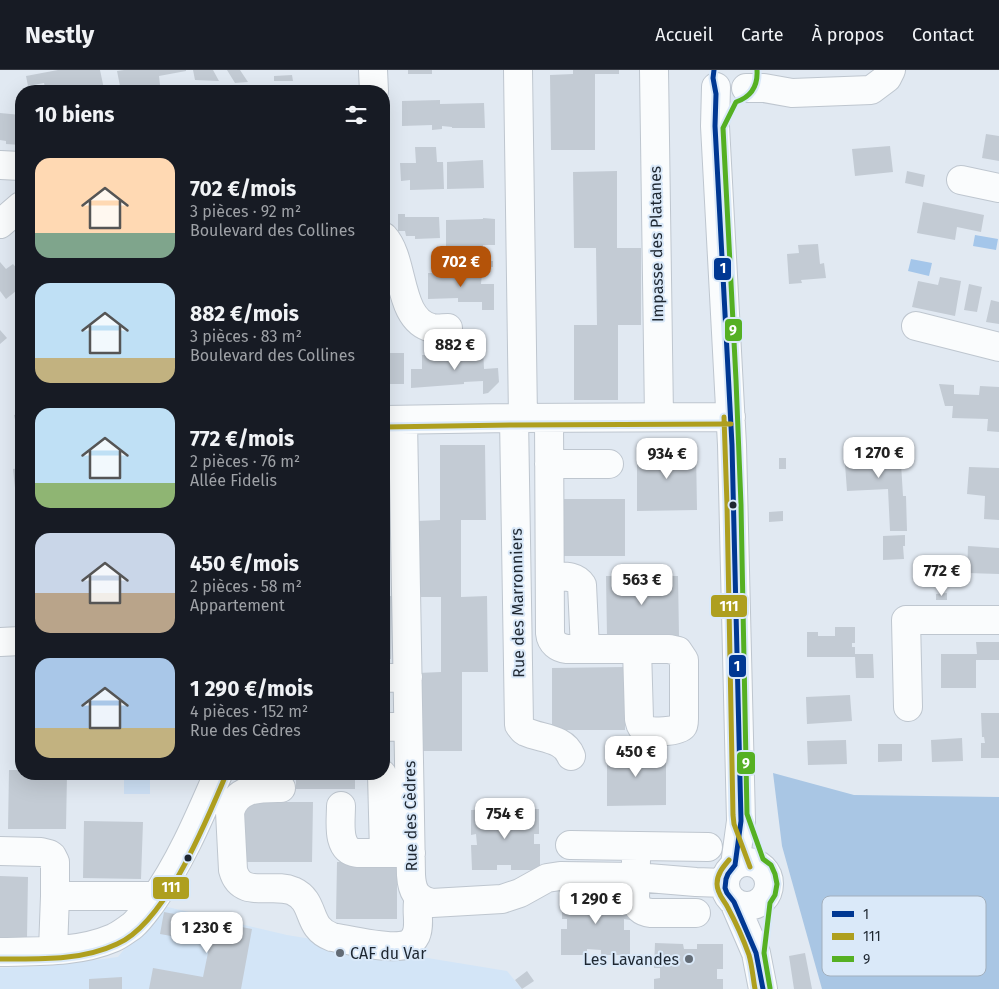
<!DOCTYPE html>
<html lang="fr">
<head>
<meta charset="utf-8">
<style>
	:root { --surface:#171b24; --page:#242831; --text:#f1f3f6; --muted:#9ea1a6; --line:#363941; --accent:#b45309 }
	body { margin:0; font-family:"Fira Sans",sans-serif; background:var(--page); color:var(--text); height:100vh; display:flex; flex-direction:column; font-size:19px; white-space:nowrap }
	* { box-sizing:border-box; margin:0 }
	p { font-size:16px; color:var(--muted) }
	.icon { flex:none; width:28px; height:28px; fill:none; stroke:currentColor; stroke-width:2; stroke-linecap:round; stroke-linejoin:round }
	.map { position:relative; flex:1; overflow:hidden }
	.drawer { position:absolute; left:15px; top:15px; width:375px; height:695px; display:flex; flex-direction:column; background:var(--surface); border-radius:20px; box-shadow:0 5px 20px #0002 }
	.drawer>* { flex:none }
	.price { position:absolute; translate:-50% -42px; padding:0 11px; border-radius:10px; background:#fff; color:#222; font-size:16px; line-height:32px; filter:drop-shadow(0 1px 2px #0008) }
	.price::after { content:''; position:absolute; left:50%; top:30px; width:15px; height:11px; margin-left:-8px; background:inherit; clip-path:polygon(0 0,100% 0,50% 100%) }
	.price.on { background:var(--accent); color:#fff }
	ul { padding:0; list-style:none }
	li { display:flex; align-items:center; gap:15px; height:125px; padding:0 20px }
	li span { display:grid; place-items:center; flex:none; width:140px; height:100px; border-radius:15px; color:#555 }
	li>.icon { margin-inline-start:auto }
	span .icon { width:60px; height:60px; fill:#fffc; stroke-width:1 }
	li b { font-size:21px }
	h2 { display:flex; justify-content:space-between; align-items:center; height:60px; padding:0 20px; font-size:21px }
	header { display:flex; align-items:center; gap:30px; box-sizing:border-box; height:70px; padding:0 25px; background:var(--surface); border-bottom:1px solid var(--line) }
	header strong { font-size:24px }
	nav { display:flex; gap:28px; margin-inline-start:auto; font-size:18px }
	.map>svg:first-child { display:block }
	.built { fill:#d3e5f7 }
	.green { fill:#cde0f5 }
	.forest { fill:#a9c6e4 }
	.water { fill:#a4c6ea }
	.building { fill:#c3cbd4 }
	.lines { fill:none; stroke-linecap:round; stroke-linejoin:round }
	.minor-casing { stroke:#bec6cf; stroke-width:30 }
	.minor { stroke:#fafcfd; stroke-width:28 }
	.bus-1-casing { stroke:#dae9f9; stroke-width:9 }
	.bus-2-casing { stroke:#dae9f9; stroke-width:9 }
	.bus-3-casing { stroke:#dae9f9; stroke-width:9 }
	.bus-1 { stroke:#003893; stroke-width:5 }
	.bus-2 { stroke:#ae9f1f; stroke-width:5 }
	.bus-3 { stroke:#55b023; stroke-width:5 }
	.bus-dot { fill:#1e2731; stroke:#dae9f9; stroke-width:2 }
	.poi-dot { fill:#626b75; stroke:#dae9f9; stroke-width:2 }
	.labels { text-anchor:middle; stroke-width:4; stroke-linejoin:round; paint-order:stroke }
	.street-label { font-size:16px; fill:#1e2731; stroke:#dae9f9 }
	.poi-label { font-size:16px; fill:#1e2731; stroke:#dae9f9; text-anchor:start }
	.key { fill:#dae9f9; stroke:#a2afbd; stroke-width:1 }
	.key-label { font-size:14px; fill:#1e2731 }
	.line-badge { stroke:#dae9f9; stroke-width:2 }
	.badge-label { font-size:14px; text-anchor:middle; font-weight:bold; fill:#fff }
</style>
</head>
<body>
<header>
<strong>Nestly</strong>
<nav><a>Accueil</a><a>Carte</a><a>À propos</a><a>Contact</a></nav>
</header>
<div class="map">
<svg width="999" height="919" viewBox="0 0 999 919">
	<rect width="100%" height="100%" fill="#e1e9f2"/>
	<path class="built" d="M159,835L287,865L507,901L522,919H0V898L48,896L118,887Z"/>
	<path class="green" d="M124,704H150V724H124Z"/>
	<path class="forest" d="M773,703L854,725L999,727V919H822L782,776Z"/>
	<path class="water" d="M975,165L998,169L996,180L973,176Z
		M911,189L932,193L929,206L908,201Z"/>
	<path class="building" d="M58,0H100L104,19L93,21H69L68,18L53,21H46L44,13L28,16L26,6Z
		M124,0H186V1L159,6L160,15L128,21H121L117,1Z
		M193,0H213L219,11L195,10Z
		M227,0H240L248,12L235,13Z
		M408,0H432V4H408Z
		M573,0H619V4H595V80H551L550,5L573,4Z
		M292,5L293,11H274V6Z
		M440,30V34L484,33L485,58H452V57L442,56V59L432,60V55L402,56V31Z
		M0,43L21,45V75L6,74V71L0,70Z
		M986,64L999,66V91L982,88Z
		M890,76L893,102L855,106L852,79Z
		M415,77H436L437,92H443L444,119L410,120V110L401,111L400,93H416Z
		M483,90L484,118L447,119V92Z
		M617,101V178H641V255H618V330H574V255H597L596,178H574L573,102Z
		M907,101L925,105L923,117L905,113Z
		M923,132L984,145L981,162L957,157L955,170L917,163Z
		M398,144H405V147H439L440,168L415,169V166H406L405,161H398Z
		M483,148L495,149V175H483V178H446V150L483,149Z
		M818,174L820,194L824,193L826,208L801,210L802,213L789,214L787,184L799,183L798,175Z
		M484,191H493V197H484Z
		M0,192L6,199L13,194L21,203V211L18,213L21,217L6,229L0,221Z
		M428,203H482L481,214H494V240H482V232H458V228L428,229Z
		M940,207L961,211L955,246L912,237L918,211L938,215Z
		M969,214L982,217L977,242L964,240Z
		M991,230L999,232V254L986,252Z
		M0,260L7,268L0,274Z
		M483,278L484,299L498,298L499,312L488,323L483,324V311L464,312V314L411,318V299H422V285H436V291H448L449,281Z
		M385,283H404V314H384V288H385Z
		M939,314L954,315V324L979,325L980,316L999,317V362L987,361L988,349L952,348L953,336H945Z
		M21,340V368L19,369L14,345L19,344L18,341Z
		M440,375H485L486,450H461V527L487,526L488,602H462V681H418V603L441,602V527H418L417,451L440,450Z
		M900,377L903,426H906L907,461H890L888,419L847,421L844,381Z
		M637,380H696L697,440L637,441Z
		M384,382H386V442H384Z
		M779,388H786V399H779Z
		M969,397L999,398V450L984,449L985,426L967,424Z
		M21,398V417L15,418L13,399Z
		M564,429H625V486H564Z
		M783,441V451L769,452V442Z
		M905,465V476H903L904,489L883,490V466Z
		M968,476L999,478V504L967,503Z
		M606,506H678L679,566H607Z
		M947,523V530H936V524Z
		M384,526H392L391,589H384Z
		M835,557H855V573H852V577H855V584H873L874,608H856L855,587H807V562H818V566H835Z
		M976,572H999V590H976V618H941V584H977Z
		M625,597V660H552V598Z
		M850,625L852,651L807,654L806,627Z
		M981,643H999V688H981V673H985L984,667H982Z
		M962,668L963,691L932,692L931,670Z
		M846,670L847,694L808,695L807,671Z
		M878,674H902V691L878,692Z
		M666,680V735L607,736V681Z
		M9,700H21V704H67L66,759H8Z
		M296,704H355V719H296Z
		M241,732H313L312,792H241Z
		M499,739L500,745H513V739H539V764H534V774H540V800H511V795H497V800H472L471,775H477L476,764L471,765V740Z
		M84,751L143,752L141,809L83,808Z
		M337,792H397V849H336Z
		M0,806L28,807L27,868H0Z
		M562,824H590V830H604V824H630V850L624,849V860H630V885H601V880L587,879V885H561V859H567V849H562Z
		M164,842L252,859L241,919H149L153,898L203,907L210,873L160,864Z
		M655,873L683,874L684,879H697V874H723V899H717V909H723V919H654V909L660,908V898H654Z
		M805,883L812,919H794L789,886Z
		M527,901L534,911L522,919L515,910Z
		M122,907V919H89V909Z"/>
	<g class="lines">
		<defs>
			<path id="minor" d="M373,0L374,21
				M518,0L523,348
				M654,0L659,347
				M716,17L715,56L732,375L741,751L735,795
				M746,18H764L792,23L871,20L887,8L891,0
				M0,95L21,96
				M961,110L999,118
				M0,154L21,136
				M384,167C405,190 397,250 432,258C437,259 443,258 448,258
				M916,256L999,277
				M514,348L519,655L523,660L526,662C542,669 564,668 571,686
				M549,348L550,563C551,573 558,578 567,579H669L678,581L684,590V649C684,651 684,655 683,656C678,662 650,663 644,659C640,657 640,653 639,649L637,579
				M385,350L514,348L731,347
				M403,350L411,805C412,821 416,829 432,833L502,829L520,823L547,808L560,806L636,807L696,812L724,813
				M549,394H609
				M550,506C561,507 575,504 582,515L585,579
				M0,572L21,571
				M384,608L408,607
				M908,637L906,550H999
				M384,657L408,656
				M382,704L384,783
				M281,718C260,718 236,717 230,742L233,800C241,830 272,812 293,821C317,832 305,857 332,867C350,870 392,881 408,874C412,872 414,869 416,865C421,854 415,839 419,827
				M341,736C341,752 336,780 357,783H411
				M570,775L708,777
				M0,781L41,782L49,784L52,786L55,792V826H156
				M636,790L635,828C637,838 641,842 651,843H696
				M725 814a22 22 0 1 1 44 0a22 22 0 1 1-44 0Z
				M734,832L756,883L763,919
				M53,880L55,826
				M0,882C37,881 78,883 113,868C120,865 126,860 132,856C140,849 146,840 152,832C180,793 199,748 218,704"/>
		</defs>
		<use href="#minor" class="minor-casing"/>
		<use href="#minor" class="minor"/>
		<defs>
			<path id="bus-1" d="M714,0L713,8L716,24L715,56L732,375L741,751L735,795
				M735,795L728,804L726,809L725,818L727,823L734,832L756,883L763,919"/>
			<path id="bus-2" d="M724,347L727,435L733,745L734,754L750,797
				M384,357L514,355L731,354
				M729,790C723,797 717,804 717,814C717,824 724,830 728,838C735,851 744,871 749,885C752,895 753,908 755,919
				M0,889C39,889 81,891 117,874C165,853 205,754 225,707"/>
			<path id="bus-3" d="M757,0C758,16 751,27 736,32L723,58L736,310L741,435L747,744L763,789L771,795L775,804L777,814L775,825L770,833L764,883L770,918"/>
		</defs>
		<use href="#bus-1" class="bus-1-casing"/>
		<use href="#bus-2" class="bus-2-casing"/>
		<use href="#bus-3" class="bus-3-casing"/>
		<use href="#bus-1" class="bus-1"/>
		<use href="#bus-2" class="bus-2"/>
		<use href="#bus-3" class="bus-3"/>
	</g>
	<g class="bus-dot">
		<circle cx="733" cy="435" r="4.5"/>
		<circle cx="188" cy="788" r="4.5"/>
	</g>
	<g class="poi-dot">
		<circle cx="340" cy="883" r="5"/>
		<circle cx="689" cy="889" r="5"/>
	</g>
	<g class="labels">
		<g class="street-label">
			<text transform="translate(656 174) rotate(-91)" y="6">Impasse des Platanes</text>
			<text transform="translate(517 533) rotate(-91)" y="6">Rue des Marronniers</text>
			<text transform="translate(410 746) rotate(-91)" y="6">Rue des Cèdres</text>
		</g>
		<g class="poi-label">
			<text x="350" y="889">CAF du Var</text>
			<text x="679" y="895" text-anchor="end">Les Lavandes</text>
		</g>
	</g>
	<rect x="822" y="826" width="164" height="80" rx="8" class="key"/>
	<rect x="832" y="841" width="22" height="6" fill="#003893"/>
	<rect x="832" y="863" width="22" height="7" fill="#ae9f1f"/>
	<rect x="832" y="886" width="22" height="6" fill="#55b023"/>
	<g class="key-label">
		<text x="863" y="849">1</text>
		<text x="863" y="871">111</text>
		<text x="863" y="894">9</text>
	</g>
	<g class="line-badge">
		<rect x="713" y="187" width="19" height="24" rx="5" fill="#003893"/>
		<rect x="724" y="248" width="19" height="24" rx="5" fill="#55b023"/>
		<rect x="710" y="524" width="38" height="24" rx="5" fill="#ae9f1f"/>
		<rect x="728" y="584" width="19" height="24" rx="5" fill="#003893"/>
		<rect x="736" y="681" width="20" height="24" rx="5" fill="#55b023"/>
		<rect x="152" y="806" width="38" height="24" rx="5" fill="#ae9f1f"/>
	</g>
	<g class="badge-label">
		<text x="723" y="203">1</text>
		<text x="733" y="265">9</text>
		<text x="729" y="541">111</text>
		<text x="737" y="601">1</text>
		<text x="746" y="698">9</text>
		<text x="171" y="822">111</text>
	</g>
</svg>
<b class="price on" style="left:461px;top:218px">702 €</b>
<b class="price" style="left:455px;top:301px">882 €</b>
<b class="price" style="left:879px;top:409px">1 270 €</b>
<b class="price" style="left:667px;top:410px">934 €</b>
<b class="price" style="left:942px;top:527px">772 €</b>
<b class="price" style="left:642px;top:536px">563 €</b>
<b class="price" style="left:636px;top:708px">450 €</b>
<b class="price" style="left:505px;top:770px">754 €</b>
<b class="price" style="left:596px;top:855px">1 290 €</b>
<b class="price" style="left:207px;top:884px">1 230 €</b>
<section class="drawer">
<h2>10 biens<svg class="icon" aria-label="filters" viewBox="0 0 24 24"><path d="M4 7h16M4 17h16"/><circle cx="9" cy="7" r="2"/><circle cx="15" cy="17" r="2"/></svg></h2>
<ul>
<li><span style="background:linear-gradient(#ffd9b3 75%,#7fa58c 0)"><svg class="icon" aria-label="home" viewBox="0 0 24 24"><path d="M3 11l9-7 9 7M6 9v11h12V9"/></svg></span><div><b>702 €/mois</b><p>3 pièces · 92 m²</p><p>Boulevard des Collines</p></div></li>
<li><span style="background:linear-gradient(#bfe0f5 75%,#c2b280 0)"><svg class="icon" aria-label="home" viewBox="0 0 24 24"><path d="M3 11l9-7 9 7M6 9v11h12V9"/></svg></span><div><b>882 €/mois</b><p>3 pièces · 83 m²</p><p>Boulevard des Collines</p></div></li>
<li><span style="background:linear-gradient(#bfe0f5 75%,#8fb573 0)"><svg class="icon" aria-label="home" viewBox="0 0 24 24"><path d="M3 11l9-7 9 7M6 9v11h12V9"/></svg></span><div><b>772 €/mois</b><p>2 pièces · 76 m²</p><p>Allée Fidelis</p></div></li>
<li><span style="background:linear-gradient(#c9d6e8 60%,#b9a48a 0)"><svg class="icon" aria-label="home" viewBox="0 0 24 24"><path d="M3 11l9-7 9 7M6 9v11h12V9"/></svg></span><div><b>450 €/mois</b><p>2 pièces · 58 m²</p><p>Appartement</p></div></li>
<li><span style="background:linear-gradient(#a9c7e8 70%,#c2b280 0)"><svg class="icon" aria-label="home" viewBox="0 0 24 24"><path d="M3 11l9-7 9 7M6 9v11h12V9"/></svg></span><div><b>1 290 €/mois</b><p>4 pièces · 152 m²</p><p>Rue des Cèdres</p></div></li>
</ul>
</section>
</div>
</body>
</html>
